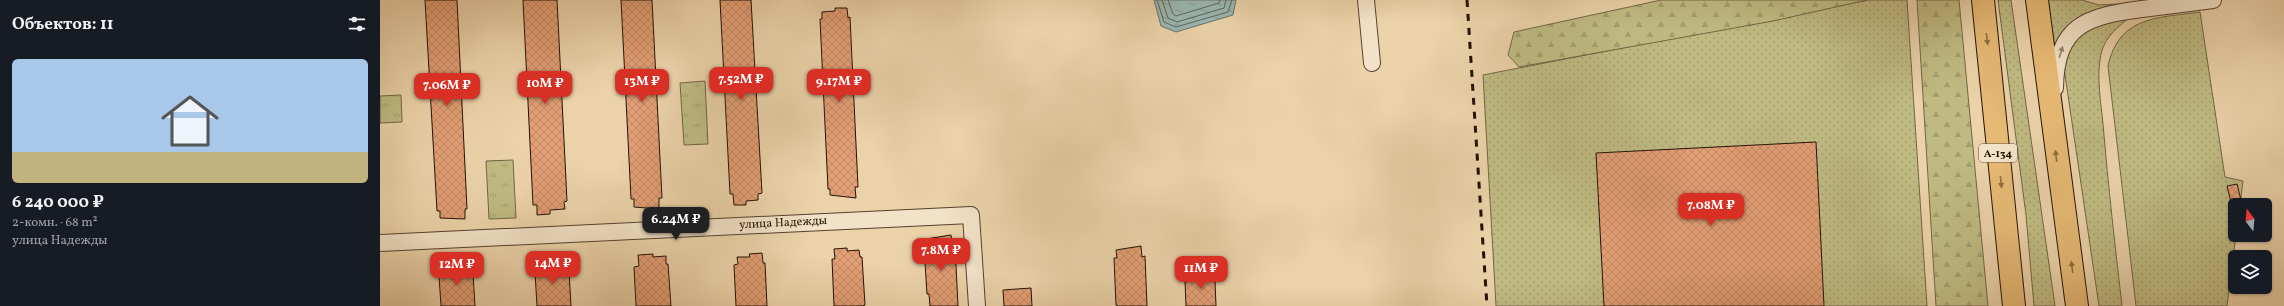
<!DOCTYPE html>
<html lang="ru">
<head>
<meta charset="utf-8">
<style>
	:root { --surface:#171b24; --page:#20242c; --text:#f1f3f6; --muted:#9ea1a6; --line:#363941; --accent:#d93025 }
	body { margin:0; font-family:Vollkorn,serif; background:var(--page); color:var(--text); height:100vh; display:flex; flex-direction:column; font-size:15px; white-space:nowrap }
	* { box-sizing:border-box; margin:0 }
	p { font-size:13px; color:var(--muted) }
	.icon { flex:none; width:22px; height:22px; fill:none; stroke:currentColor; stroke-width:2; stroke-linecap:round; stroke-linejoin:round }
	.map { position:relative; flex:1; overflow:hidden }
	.drawer { display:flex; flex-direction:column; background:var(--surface); width:380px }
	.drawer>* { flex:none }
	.needle { width:26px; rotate:344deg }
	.buttons { position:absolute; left:1848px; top:198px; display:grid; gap:8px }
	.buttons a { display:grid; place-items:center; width:44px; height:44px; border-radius:6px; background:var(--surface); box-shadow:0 1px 3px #0004; font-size:20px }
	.price { position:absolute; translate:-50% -34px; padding:0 9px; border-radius:8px; background:var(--accent); color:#fff; font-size:13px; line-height:26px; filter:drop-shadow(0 1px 2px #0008) }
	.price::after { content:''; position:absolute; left:50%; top:24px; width:12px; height:9px; margin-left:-6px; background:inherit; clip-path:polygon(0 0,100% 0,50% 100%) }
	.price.active { background:#222; color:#fff }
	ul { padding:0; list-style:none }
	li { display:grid; align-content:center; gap:8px; height:212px; padding:0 12px }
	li+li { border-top:1px solid var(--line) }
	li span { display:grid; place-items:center; height:124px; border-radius:6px; color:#555 }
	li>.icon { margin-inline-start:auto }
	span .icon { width:72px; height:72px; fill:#fffc; stroke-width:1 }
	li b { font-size:17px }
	h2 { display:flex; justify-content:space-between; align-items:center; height:48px; padding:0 12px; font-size:17px }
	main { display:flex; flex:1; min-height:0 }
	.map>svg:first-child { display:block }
	.grass { fill:url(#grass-dots); stroke:#726644 }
	.forest { fill:url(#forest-firs); stroke:#726644 }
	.park { fill:url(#park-tufts); stroke:#726644 }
	.water { fill:url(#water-ripples); stroke:#6b746c }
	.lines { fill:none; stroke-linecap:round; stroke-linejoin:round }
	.shore { stroke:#5f645b; stroke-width:1 }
	.building { fill:url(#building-cross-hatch); stroke:#241105 }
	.minor-casing { stroke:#56412e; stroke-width:18 }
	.trunk-casing { stroke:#241105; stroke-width:24 }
	.minor { stroke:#f2e2c7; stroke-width:16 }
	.trunk { stroke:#e6b974; stroke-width:22 }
	.rail { stroke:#241105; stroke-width:3; stroke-dasharray:7 7; stroke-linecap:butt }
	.oneway { fill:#8f6d42 }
	.oneway2 { fill:#958470 }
	.labels { text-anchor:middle; stroke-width:3; stroke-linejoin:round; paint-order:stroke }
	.shield { fill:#f2e2c7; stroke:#62503f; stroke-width:1 }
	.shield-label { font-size:11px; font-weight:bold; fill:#241105 }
	.street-label { font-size:12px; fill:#241105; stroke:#f2e2c7 }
</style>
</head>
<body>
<main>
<section class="drawer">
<h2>Объектов: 11<svg class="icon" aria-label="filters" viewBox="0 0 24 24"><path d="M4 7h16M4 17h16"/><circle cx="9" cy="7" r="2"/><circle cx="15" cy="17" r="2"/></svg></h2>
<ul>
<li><span style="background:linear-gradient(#a9c7e8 75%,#c2b280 0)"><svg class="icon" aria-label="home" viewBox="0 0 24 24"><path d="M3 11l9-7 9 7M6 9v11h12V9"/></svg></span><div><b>6 240 000 ₽</b><p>2-комн. · 68 m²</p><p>улица Надежды</p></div></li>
</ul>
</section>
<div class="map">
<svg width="1904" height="306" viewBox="0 0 1904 306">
	<defs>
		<pattern id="grass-dots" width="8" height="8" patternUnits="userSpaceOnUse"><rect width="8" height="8" fill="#bfba82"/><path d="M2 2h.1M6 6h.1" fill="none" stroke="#a49f6f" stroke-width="1.8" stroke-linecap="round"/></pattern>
		<pattern id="forest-firs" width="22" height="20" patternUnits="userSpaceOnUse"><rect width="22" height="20" fill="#bfba82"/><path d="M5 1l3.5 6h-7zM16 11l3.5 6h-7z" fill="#a49f6f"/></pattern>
		<pattern id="park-tufts" width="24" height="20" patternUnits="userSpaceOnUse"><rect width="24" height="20" fill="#bfba82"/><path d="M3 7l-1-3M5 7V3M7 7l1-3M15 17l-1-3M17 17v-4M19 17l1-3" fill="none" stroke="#a49f6f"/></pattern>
		<pattern id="water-ripples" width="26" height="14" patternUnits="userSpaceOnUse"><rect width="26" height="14" fill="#9ab6b1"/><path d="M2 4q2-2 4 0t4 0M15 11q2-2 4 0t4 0" fill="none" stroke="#859b97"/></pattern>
		<pattern id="building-cross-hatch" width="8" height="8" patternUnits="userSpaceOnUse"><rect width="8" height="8" fill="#e29e74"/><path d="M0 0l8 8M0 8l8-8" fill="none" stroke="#c28763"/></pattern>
	</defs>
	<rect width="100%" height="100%" fill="#ebd2a9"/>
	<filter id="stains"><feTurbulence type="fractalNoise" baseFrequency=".005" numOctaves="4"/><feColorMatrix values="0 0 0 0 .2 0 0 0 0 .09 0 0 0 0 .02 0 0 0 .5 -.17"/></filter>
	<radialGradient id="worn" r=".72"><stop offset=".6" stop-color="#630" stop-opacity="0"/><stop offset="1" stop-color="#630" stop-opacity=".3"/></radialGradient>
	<path class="grass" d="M1489,0H1527L1547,306H1116L1103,75Z
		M1618,0H1631L1675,306H1654L1646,215Z
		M1666,0H1702L1719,5L1759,3L1721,10L1675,62Z
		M1820,12L1845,177L1863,181L1860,205H1855L1856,235L1847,306H1756L1728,66C1739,16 1777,18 1820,12Z
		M1753,15C1739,26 1725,36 1721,54C1716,77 1721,102 1723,124C1728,185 1735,245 1742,306H1719L1684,68L1691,44L1711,24Z"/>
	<path class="forest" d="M1281,0H1487L1393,21L1139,67L1128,55L1134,32Z
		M1537,0H1579L1608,306H1556Z"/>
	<path class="park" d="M325,81L328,144L304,145L300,83Z
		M21,95L22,122L0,123V96Z
		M133,160L136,218L109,219L106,161Z"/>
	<path class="water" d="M774,0H856L853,15L796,32L781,26Z"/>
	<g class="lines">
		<path class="shore" d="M777,0L784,22L796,27L848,12L852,0
			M782,0L788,18L797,22L844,8L846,0
			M788,0L793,14L796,16L839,3L840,0"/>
	</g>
	<path class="building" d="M45,0H77L87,209H85V219L60,218V211H57Z
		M143,0H177L187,201L184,202L185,209L170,210V214L157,215V205H153Z
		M241,0H272L282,198H279V209L254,207V199H251Z
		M340,0H371L382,193L378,194V200L366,201V205H354L353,194H350Z
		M455,8H467L468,18L470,17L478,187H475L476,198L450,195V189H448L440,19H442V12L455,11Z
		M1436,142L1444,306H1224L1216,153Z
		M1857,184L1861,200L1851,202L1847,186Z
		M571,235L572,245H575L578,306H550L549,294H547L544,247H547L546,239Z
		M761,246L762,257L765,256L767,306H739L736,305L734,258H737L736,250Z
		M467,248V251L479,250L480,257H482L485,305L482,306H454L452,259H455L454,249Z
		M382,253L383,263H385L387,306H356L354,265L358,264L357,257H370L369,254Z
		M273,254V257L286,256V264H288L291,306H256L254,267L259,266L258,255Z
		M186,260V271H189L191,306H157L155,273H158L157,266L170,265V261Z
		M78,263V266H90L91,274H93L95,306H61L59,276H63V264Z
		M819,271H832V281H835L836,306H806L805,282H807V275L819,274Z
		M651,288L652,306H624L623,290Z"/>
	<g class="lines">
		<defs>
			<path id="minor" d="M986,0L992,63
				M1675,88C1676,25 1707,16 1762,9C1786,6 1809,3 1833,0
				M0,243L591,215L597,306"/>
			<path id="trunk" d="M1603,0L1634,306
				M1657,0L1697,306"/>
		</defs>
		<use href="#minor" class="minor-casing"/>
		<use href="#trunk" class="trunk-casing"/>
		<use href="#minor" class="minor"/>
		<use href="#trunk" class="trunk"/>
		<path class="rail" d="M1087,0L1107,306"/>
	</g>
	<defs><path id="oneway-solid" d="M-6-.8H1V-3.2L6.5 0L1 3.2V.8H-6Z"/></defs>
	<g class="oneway">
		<use href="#oneway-solid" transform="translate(1607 39) rotate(84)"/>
		<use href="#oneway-solid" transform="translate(1676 156) rotate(-97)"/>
		<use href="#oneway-solid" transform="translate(1621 182) rotate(84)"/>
		<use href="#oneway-solid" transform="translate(1692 267) rotate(-98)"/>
	</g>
	<use class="oneway2" href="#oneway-solid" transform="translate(1681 52) rotate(-73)"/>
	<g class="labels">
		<rect class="shield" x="1599" y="144" width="38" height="18" rx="3"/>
		<g class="shield-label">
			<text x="1618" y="157">А-134</text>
		</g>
		<g class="street-label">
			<text transform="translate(403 222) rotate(-3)" y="4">улица Надежды</text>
		</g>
	</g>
	<rect width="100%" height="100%" filter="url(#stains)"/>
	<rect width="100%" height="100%" fill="url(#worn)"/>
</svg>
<div class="buttons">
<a><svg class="needle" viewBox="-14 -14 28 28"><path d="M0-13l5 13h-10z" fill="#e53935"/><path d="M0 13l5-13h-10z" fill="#9ea1a6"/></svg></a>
<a><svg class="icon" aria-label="layers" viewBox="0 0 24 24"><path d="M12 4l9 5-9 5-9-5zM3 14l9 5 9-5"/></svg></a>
</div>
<b class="price" style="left:361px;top:101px">7.52M ₽</b>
<b class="price" style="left:262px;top:103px">13M ₽</b>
<b class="price" style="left:459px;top:103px">9.17M ₽</b>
<b class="price" style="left:165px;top:105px">10M ₽</b>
<b class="price" style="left:67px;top:107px">7.06M ₽</b>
<b class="price" style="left:1331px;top:227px">7.08M ₽</b>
<b class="price active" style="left:296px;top:241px">6.24M ₽</b>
<b class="price" style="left:561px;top:272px">7.8M ₽</b>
<b class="price" style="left:173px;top:285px">14M ₽</b>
<b class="price" style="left:77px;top:286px">12M ₽</b>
<b class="price" style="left:821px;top:290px">11M ₽</b>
</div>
</main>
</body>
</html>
